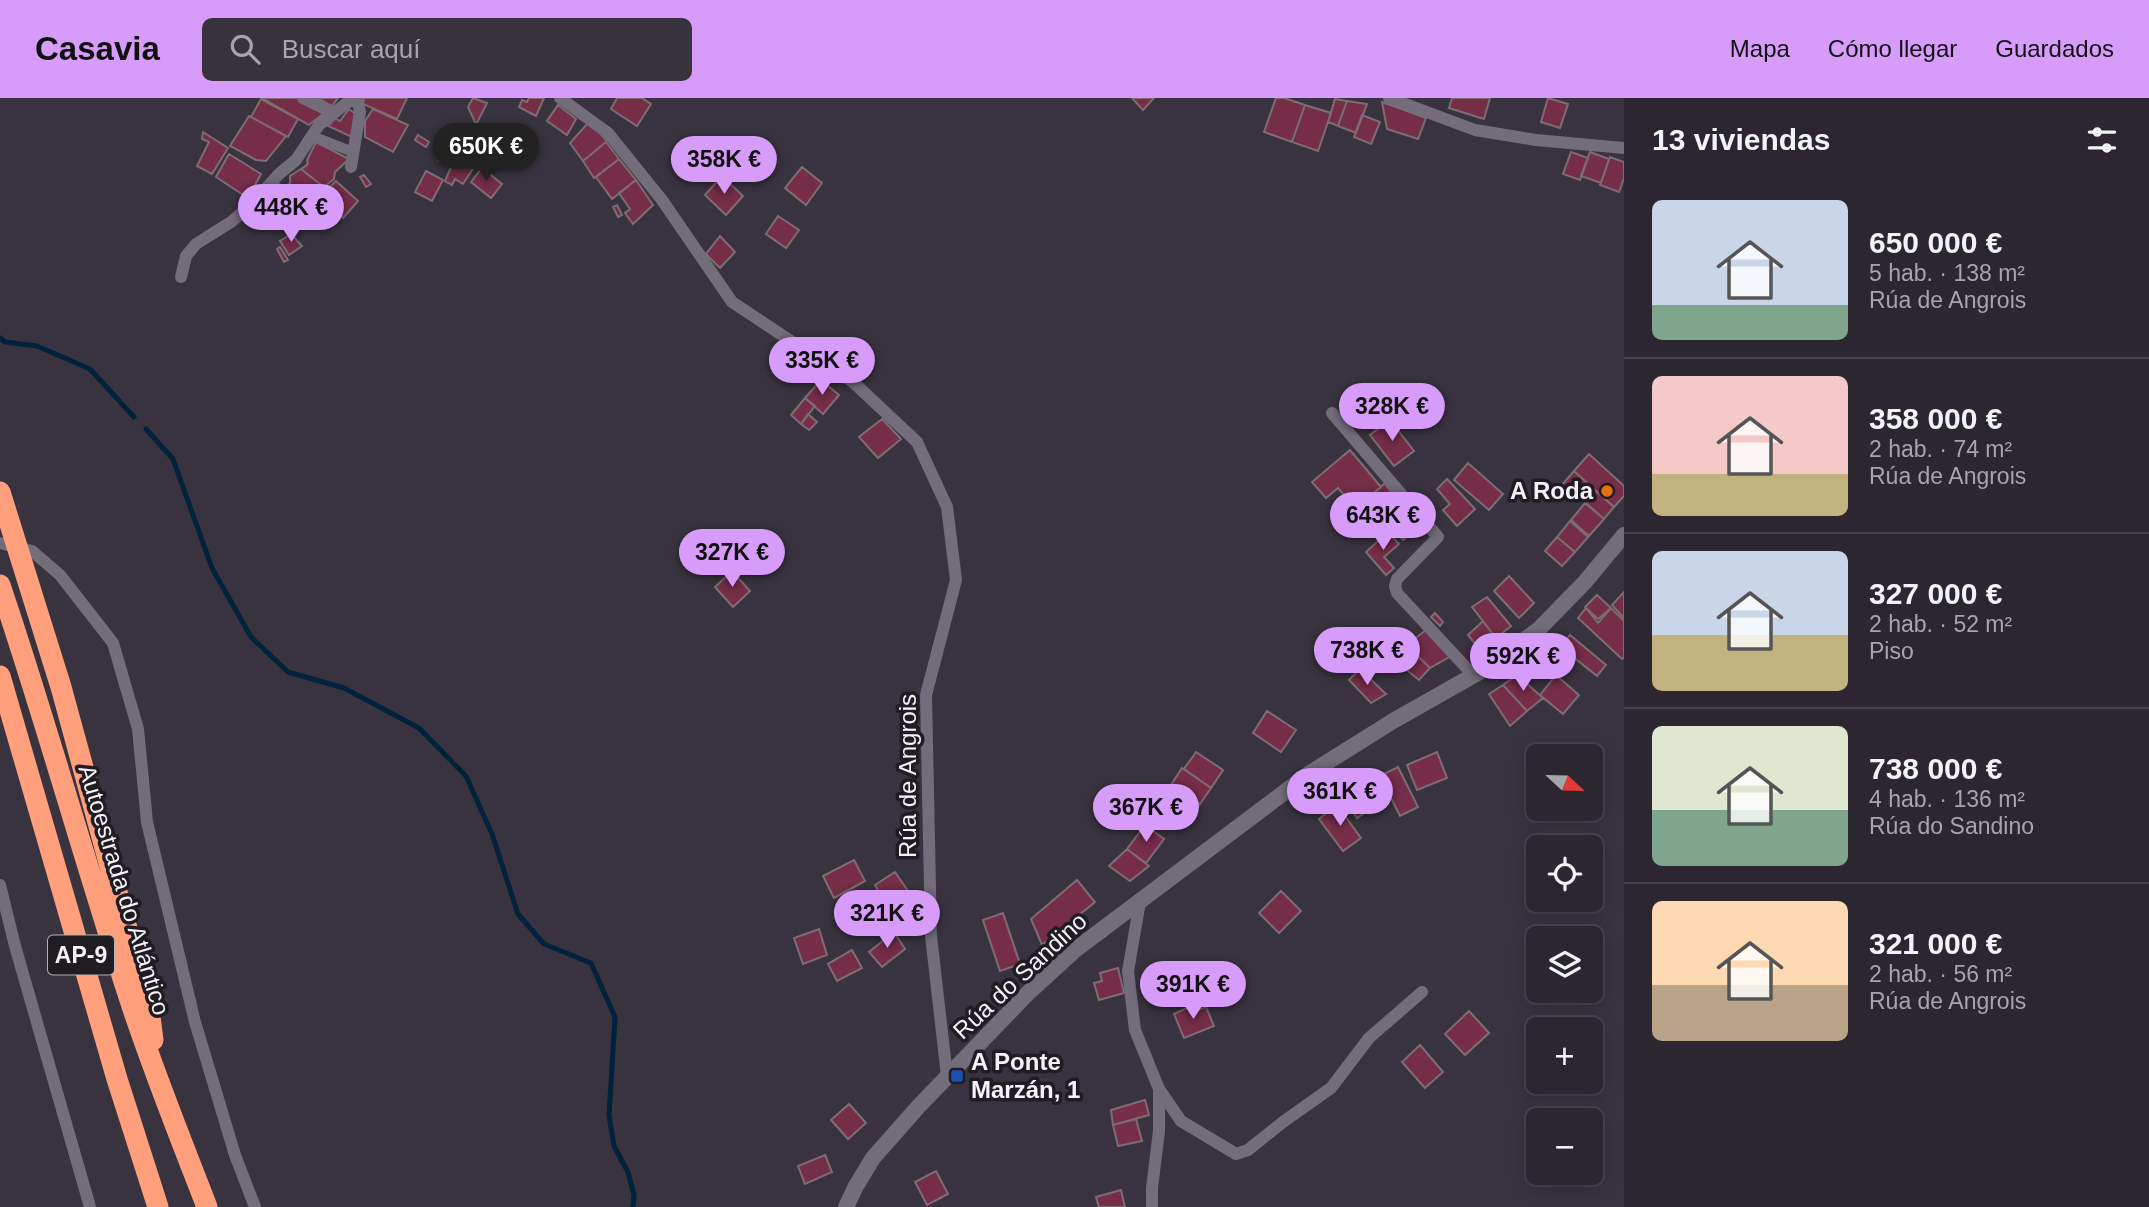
<!DOCTYPE html>
<html lang="es">
<head>
<meta charset="utf-8">
<style>
	:root { --surface:#2b262f; --page:#37323b; --text:#f1f3f6; --muted:#a6a5aa; --line:#47434b; --accent:#d79bf9 }
	body { margin:0; font-family:Helvetica,sans-serif; background:var(--page); color:var(--text); height:100vh; display:flex; flex-direction:column; font-size:26px; white-space:nowrap }
	* { box-sizing:border-box; margin:0 }
	p { font-size:23px; color:var(--muted) }
	.icon { flex:none; width:38px; height:38px; fill:none; stroke:currentColor; stroke-width:2; stroke-linecap:round; stroke-linejoin:round }
	.map { position:relative; flex:1; overflow:hidden }
	.details { display:flex; flex-direction:column; background:var(--surface); width:525px }
	.details>* { flex:none }
	.needle { width:46px; rotate:112deg }
	.buttons { position:absolute; left:1526px; top:646px; display:grid; gap:14px }
	.buttons a { display:grid; place-items:center; width:77px; height:77px; border-radius:10px; background:var(--surface); box-shadow:0 4px 18px #0003,0 0 0 2px var(--line); font-size:35px }
	.price { position:absolute; translate:-50% -60px; padding:0 16px; border-radius:24px; background:var(--accent); color:#111; font-size:23px; line-height:46px; filter:drop-shadow(0 2px 4px #0008) }
	.price::after { content:''; position:absolute; left:50%; top:42px; width:21px; height:16px; margin-left:-10px; background:inherit; clip-path:polygon(0 0,100% 0,50% 100%) }
	.price.on { background:#222; color:#fff }
	ul { padding:0; list-style:none }
	li { display:flex; align-items:center; gap:21px; height:175px; padding:0 28px }
	li+li { border-top:2px solid var(--line) }
	li span { display:grid; place-items:center; flex:none; width:196px; height:140px; border-radius:10px; color:#555 }
	li>.icon { margin-inline-start:auto }
	span .icon { width:84px; height:84px; fill:#fffc; stroke-width:1 }
	li b { font-size:30px }
	h2 { display:flex; justify-content:space-between; align-items:center; height:84px; padding:0 28px; font-size:30px }
	header { display:flex; align-items:center; gap:42px; box-sizing:border-box; height:98px; padding:0 35px; background:var(--accent); color:#111 }
	header strong { font-size:33px }
	nav { display:flex; gap:38px; margin-inline-start:auto; font-size:24px }
	.search { width:490px; height:63px; background:var(--page); display:flex; align-items:center; gap:18px; box-sizing:border-box; padding:0 24px; border-radius:10px; color:var(--muted); font-size:26px }
	main { display:flex; flex:1; min-height:0 }
	.map>svg:first-child { display:block }
	.lines { fill:none; stroke-linecap:round; stroke-linejoin:round }
	.stream { stroke:#01223c; stroke-width:5 }
	.building { fill:#752d48; stroke:#7d6c71; stroke-width:2 }
	.pedestrian { stroke:#736d7a; stroke-width:10 }
	.minor { stroke:#736d7a; stroke-width:12 }
	.tertiary { stroke:#736d7a; stroke-width:16 }
	.motorway { stroke:#ff9f7c; stroke-width:21 }
	.food-dot { fill:#e8710a; stroke:#1f1c22; stroke-width:2.5 }
	.transit-dot { fill:#1a4fb4; stroke:#1f1c22; stroke-width:2.5 }
	.labels { text-anchor:middle; stroke-width:7; stroke-linejoin:round; paint-order:stroke }
	.shield { fill:#1f1c22; stroke:#b5b1b8; stroke-width:2 }
	.shield-label { font-size:23px; font-weight:bold; fill:#f5f1f9 }
	.poi-label { font-size:24px; font-weight:bold; fill:#f5f1f9; stroke:#1f1c22; text-anchor:end }
	.street-label { font-size:24px; fill:#f5f1f9; stroke:#1f1c22 }
</style>
</head>
<body>
<header>
<strong>Casavia</strong>
<div class="search"><svg class="icon" aria-label="search" viewBox="0 0 24 24"><circle cx="10" cy="10" r="6"/><path d="M15 15l6 6"/></svg>Buscar aquí</div>
<nav><a>Mapa</a><a>Cómo llegar</a><a>Guardados</a></nav>
</header>
<main>
<div class="map">
<svg width="1624" height="1109" viewBox="0 0 1624 1109">
	<rect width="100%" height="100%" fill="#39333f"/>
	<g class="lines">
		<path class="stream" d="M0,240L5,244L37,248L90,271L134,319
			M146,331L173,361L212,470L251,539L288,574L344,590L419,630L466,678L492,736L518,816L544,846L591,865L615,919L609,1017L614,1048L628,1074L634,1097L633,1109"/>
	</g>
	<path class="building" d="M262,0H298L324,15L309,27Z
		M318,0H338L332,8Z
		M364,0H407L397,21L363,6Z
		M473,0L487,5L477,25L475,24L468,9Z
		M529,0H544L536,18L519,9L522,2L527,4Z
		M617,0H642L651,6L637,28L611,11Z
		M1132,0H1154L1143,12Z
		M1276,0H1284L1305,7L1292,44L1264,34Z
		M1452,0H1490L1484,21L1449,10Z
		M1548,0L1568,6L1560,30L1541,24Z
		M261,1L298,21L288,39L251,19Z
		M1335,1L1347,3L1338,28L1328,24Z
		M1347,3L1367,6L1356,35L1338,28Z
		M1382,4L1426,20L1418,41L1387,31Z
		M558,7L576,21L567,37L547,23Z
		M1305,7L1331,15L1318,53L1292,44Z
		M349,11L358,18L352,39L328,28L335,20L340,23Z
		M373,11L408,27L393,54L365,39V23Z
		M1362,17L1380,24L1371,46L1354,39Z
		M249,18L286,38L266,63L256,62L230,48Z
		M587,26L598,33L607,43L583,63L570,45Z
		M203,34L228,50L212,76L197,68L209,44L202,41Z
		M418,37L429,44L426,49L415,42Z
		M316,44L349,61L335,74L334,81L324,89L301,71L308,66L307,62Z
		M606,44L619,61L594,80L583,63Z
		M1571,54L1588,60L1580,82L1563,76Z
		M1590,54L1609,61L1601,85L1581,78Z
		M442,55L454,62L451,70L438,62Z
		M229,56L261,76L248,100L216,79Z
		M1610,59L1624,64V80L1619,94L1600,87Z
		M471,60L476,66L463,86L455,81L452,87L445,83L454,62L465,68Z
		M619,61L636,82L612,101L596,79Z
		M802,69L822,85L806,107L785,90Z
		M482,70L502,86L491,100L471,84Z
		M301,71L324,89L304,111L283,91L290,85V78Z
		M426,73L443,82L432,103L415,94Z
		M364,77L371,86L366,89L360,79Z
		M722,78L743,98L726,117L705,97Z
		M636,82L653,107L633,126L625,115L630,111L619,95Z
		M276,83L304,111L281,130L254,107Z
		M336,83L358,103L343,120L320,99Z
		M617,107L622,117L618,119L613,109Z
		M778,118L799,132L786,150L766,136Z
		M291,136L302,148L289,157L280,143Z
		M720,138L735,154L720,170L706,156Z
		M280,149L288,162L284,164L277,151Z
		M821,282L839,297L823,316L805,300Z
		M805,300L815,308L801,326L791,317Z
		M808,316L817,324L809,332L801,326Z
		M882,321L901,341L878,360L859,339Z
		M1390,322L1414,353L1394,368L1370,337Z
		M1350,352L1381,389L1356,411L1338,390L1326,400L1312,384Z
		M1589,356L1624,388V398L1614,409L1574,373Z
		M1468,365L1503,396L1489,412L1454,382Z
		M1574,373L1614,409L1604,421L1570,391L1568,394L1561,388Z
		M1447,381L1475,411L1457,428L1443,412L1450,406L1437,391Z
		M1385,385L1400,408L1419,429L1403,442L1390,427L1383,424L1365,403Z
		M1585,405L1604,421L1589,438L1571,422Z
		M1570,423L1588,439L1575,454L1557,439Z
		M1388,434L1399,446L1384,459L1394,470L1386,477L1366,454Z
		M1557,439L1575,454L1562,468L1545,453Z
		M732,473L750,493L733,509L715,489Z
		M1509,478L1534,505L1519,520L1494,493Z
		M1624,494V520L1612,507Z
		M1597,497L1611,510L1598,521L1585,509Z
		M1487,499L1511,528L1496,540L1472,509Z
		M1586,510L1598,525L1611,510L1624,523V560L1622,561L1578,520Z
		M1435,515L1443,524L1440,528L1431,519Z
		M1483,523L1496,540L1481,553L1468,537Z
		M1427,531L1451,558L1430,570L1407,547Z
		M1570,537L1606,567L1597,578L1561,549Z
		M1411,551L1430,570L1419,582L1398,565Z
		M1360,571L1386,596L1371,605L1349,582Z
		M1517,577L1543,600L1527,613L1503,587Z
		M1556,577L1579,597L1563,616L1540,597Z
		M1503,587L1527,613L1510,628L1489,596Z
		M1267,613L1296,632L1281,654L1253,635Z
		M1196,654L1223,672L1211,690L1184,671Z
		M1437,654L1447,680L1417,692L1407,667Z
		M1398,669L1418,709L1400,718L1380,678Z
		M1182,670L1211,690L1200,706L1171,687Z
		M1368,684L1382,703L1357,720L1344,701Z
		M1171,687L1200,706L1189,723L1159,704Z
		M1337,707L1361,740L1343,753L1319,721Z
		M1145,727L1164,741L1146,765L1127,751Z
		M1127,751L1149,768L1130,783L1109,768Z
		M854,762L865,783L834,800L823,778Z
		M895,774L908,793L886,806L875,787Z
		M1077,782L1095,804L1042,847L1031,821Z
		M1281,793L1301,813L1279,835L1259,815Z
		M893,802L903,821L882,834L871,816Z
		M1003,815L1020,866L1000,873L983,822Z
		M819,831L827,857L803,866L794,840Z
		M894,834L905,851L882,869L869,854Z
		M852,852L862,870L837,883L828,866Z
		M1118,870L1124,895L1099,902L1094,885L1102,883L1100,875Z
		M1193,907L1196,913L1206,909L1214,928L1184,940L1174,916Z
		M1469,913L1489,935L1465,957L1445,936Z
		M1420,947L1443,974L1425,990L1402,964Z
		M1145,1002L1149,1017L1113,1027L1111,1012Z
		M849,1006L866,1025L848,1041L831,1022Z
		M1136,1021L1142,1043L1118,1048L1113,1027Z
		M825,1057L832,1074L805,1086L798,1068Z
		M936,1073L948,1096L927,1107L915,1084Z
		M1121,1092L1125,1109H1099L1096,1099Z"/>
	<g class="lines">
		<path class="pedestrian" d="M312,38L353,54"/>
		<path class="minor" d="M303,0L334,15
			M560,0L608,35L662,102L732,204L853,284L917,344L947,409L956,482L926,597L931,838L947,978
			M1389,0L1475,32L1536,42L1624,50
			M351,69L360,14L357,0
			M181,179L186,158L196,146L231,124L251,107L279,76L296,62L319,27L353,0
			M1332,315L1438,439L1397,481L1395,488L1397,495L1473,577
			M0,445L32,453L60,477L113,545L138,631L147,724L195,924L235,1057L255,1109
			M0,787L15,848L90,1109
			M1140,804L1128,873L1135,932L1159,991L1181,1023L1236,1056L1248,1052L1283,1024L1331,990L1369,940L1422,894
			M1152,1109V1090L1159,1033V992"/>
		<path class="tertiary" d="M846,1109L856,1088L873,1060L918,1009L1028,895L1075,852L1310,675L1393,623L1483,572L1538,532L1584,485L1624,437"/>
		<path class="motorway" d="M0,394L61,589L149,911L153,942
			M0,487C46,623 84,762 129,899C152,970 180,1039 207,1109
			M0,578L117,981L158,1109"/>
	</g>
	<circle class="food-dot" cx="1607" cy="393" r="7"/>
	<rect class="transit-dot" x="950" y="971" width="14" height="14" rx="3.5"/>
	<g class="labels">
		<rect class="shield" x="48" y="837.5" width="66" height="39" rx="5"/>
		<g class="shield-label">
			<text x="81" y="865">AP-9</text>
		</g>
		<g class="poi-label">
			<text x="1593" y="401">A Roda</text>
			<text x="971" y="972" text-anchor="start">A Ponte<tspan x="971" dy="28">Marzán, 1</tspan></text>
		</g>
		<g class="street-label">
			<text transform="translate(908 678) rotate(-90)" y="8">Rúa de Angrois</text>
			<text transform="translate(124 792) rotate(73)" y="8">Autoestrada do Atlántico</text>
			<text transform="translate(1020 878) rotate(-43)" y="8">Rúa do Sandino</text>
		</g>
	</g>
</svg>
<div class="buttons">
<a><svg class="needle" viewBox="-14 -14 28 28"><path d="M0-13l5 13h-10z" fill="#e53935"/><path d="M0 13l5-13h-10z" fill="#a6a5aa"/></svg></a>
<a><svg class="icon" aria-label="locate" viewBox="0 0 24 24"><circle cx="12" cy="12" r="6"/><path d="M12 2v4M12 18v4M2 12h4M18 12h4"/></svg></a>
<a><svg class="icon" aria-label="layers" viewBox="0 0 24 24"><path d="M12 4l9 5-9 5-9-5zM3 14l9 5 9-5"/></svg></a>
<a>+</a>
<a>−</a>
</div>
<b class="price on" style="left:486px;top:85px">650K €</b>
<b class="price" style="left:724px;top:98px">358K €</b>
<b class="price" style="left:291px;top:146px">448K €</b>
<b class="price" style="left:822px;top:299px">335K €</b>
<b class="price" style="left:1392px;top:345px">328K €</b>
<b class="price" style="left:1383px;top:454px">643K €</b>
<b class="price" style="left:732px;top:491px">327K €</b>
<b class="price" style="left:1367px;top:589px">738K €</b>
<b class="price" style="left:1523px;top:595px">592K €</b>
<b class="price" style="left:1340px;top:730px">361K €</b>
<b class="price" style="left:1146px;top:746px">367K €</b>
<b class="price" style="left:887px;top:852px">321K €</b>
<b class="price" style="left:1193px;top:923px">391K €</b>
</div>
<section class="details">
<h2>13 viviendas<svg class="icon" aria-label="filters" viewBox="0 0 24 24"><path d="M4 7h16M4 17h16"/><circle cx="9" cy="7" r="2"/><circle cx="15" cy="17" r="2"/></svg></h2>
<ul>
<li><span style="background:linear-gradient(#c9d6e8 75%,#7fa58c 0)"><svg class="icon" aria-label="home" viewBox="0 0 24 24"><path d="M3 11l9-7 9 7M6 9v11h12V9"/></svg></span><div><b>650 000 €</b><p>5 hab. · 138 m²</p><p>Rúa de Angrois</p></div></li>
<li><span style="background:linear-gradient(#f6c9c9 70%,#c2b280 0)"><svg class="icon" aria-label="home" viewBox="0 0 24 24"><path d="M3 11l9-7 9 7M6 9v11h12V9"/></svg></span><div><b>358 000 €</b><p>2 hab. · 74 m²</p><p>Rúa de Angrois</p></div></li>
<li><span style="background:linear-gradient(#c9d6e8 60%,#c2b280 0)"><svg class="icon" aria-label="home" viewBox="0 0 24 24"><path d="M3 11l9-7 9 7M6 9v11h12V9"/></svg></span><div><b>327 000 €</b><p>2 hab. · 52 m²</p><p>Piso</p></div></li>
<li><span style="background:linear-gradient(#dfe7d0 60%,#7fa58c 0)"><svg class="icon" aria-label="home" viewBox="0 0 24 24"><path d="M3 11l9-7 9 7M6 9v11h12V9"/></svg></span><div><b>738 000 €</b><p>4 hab. · 136 m²</p><p>Rúa do Sandino</p></div></li>
<li><span style="background:linear-gradient(#ffd9b3 60%,#b9a48a 0)"><svg class="icon" aria-label="home" viewBox="0 0 24 24"><path d="M3 11l9-7 9 7M6 9v11h12V9"/></svg></span><div><b>321 000 €</b><p>2 hab. · 56 m²</p><p>Rúa de Angrois</p></div></li>
</ul>
</section>
</main>
</body>
</html>
